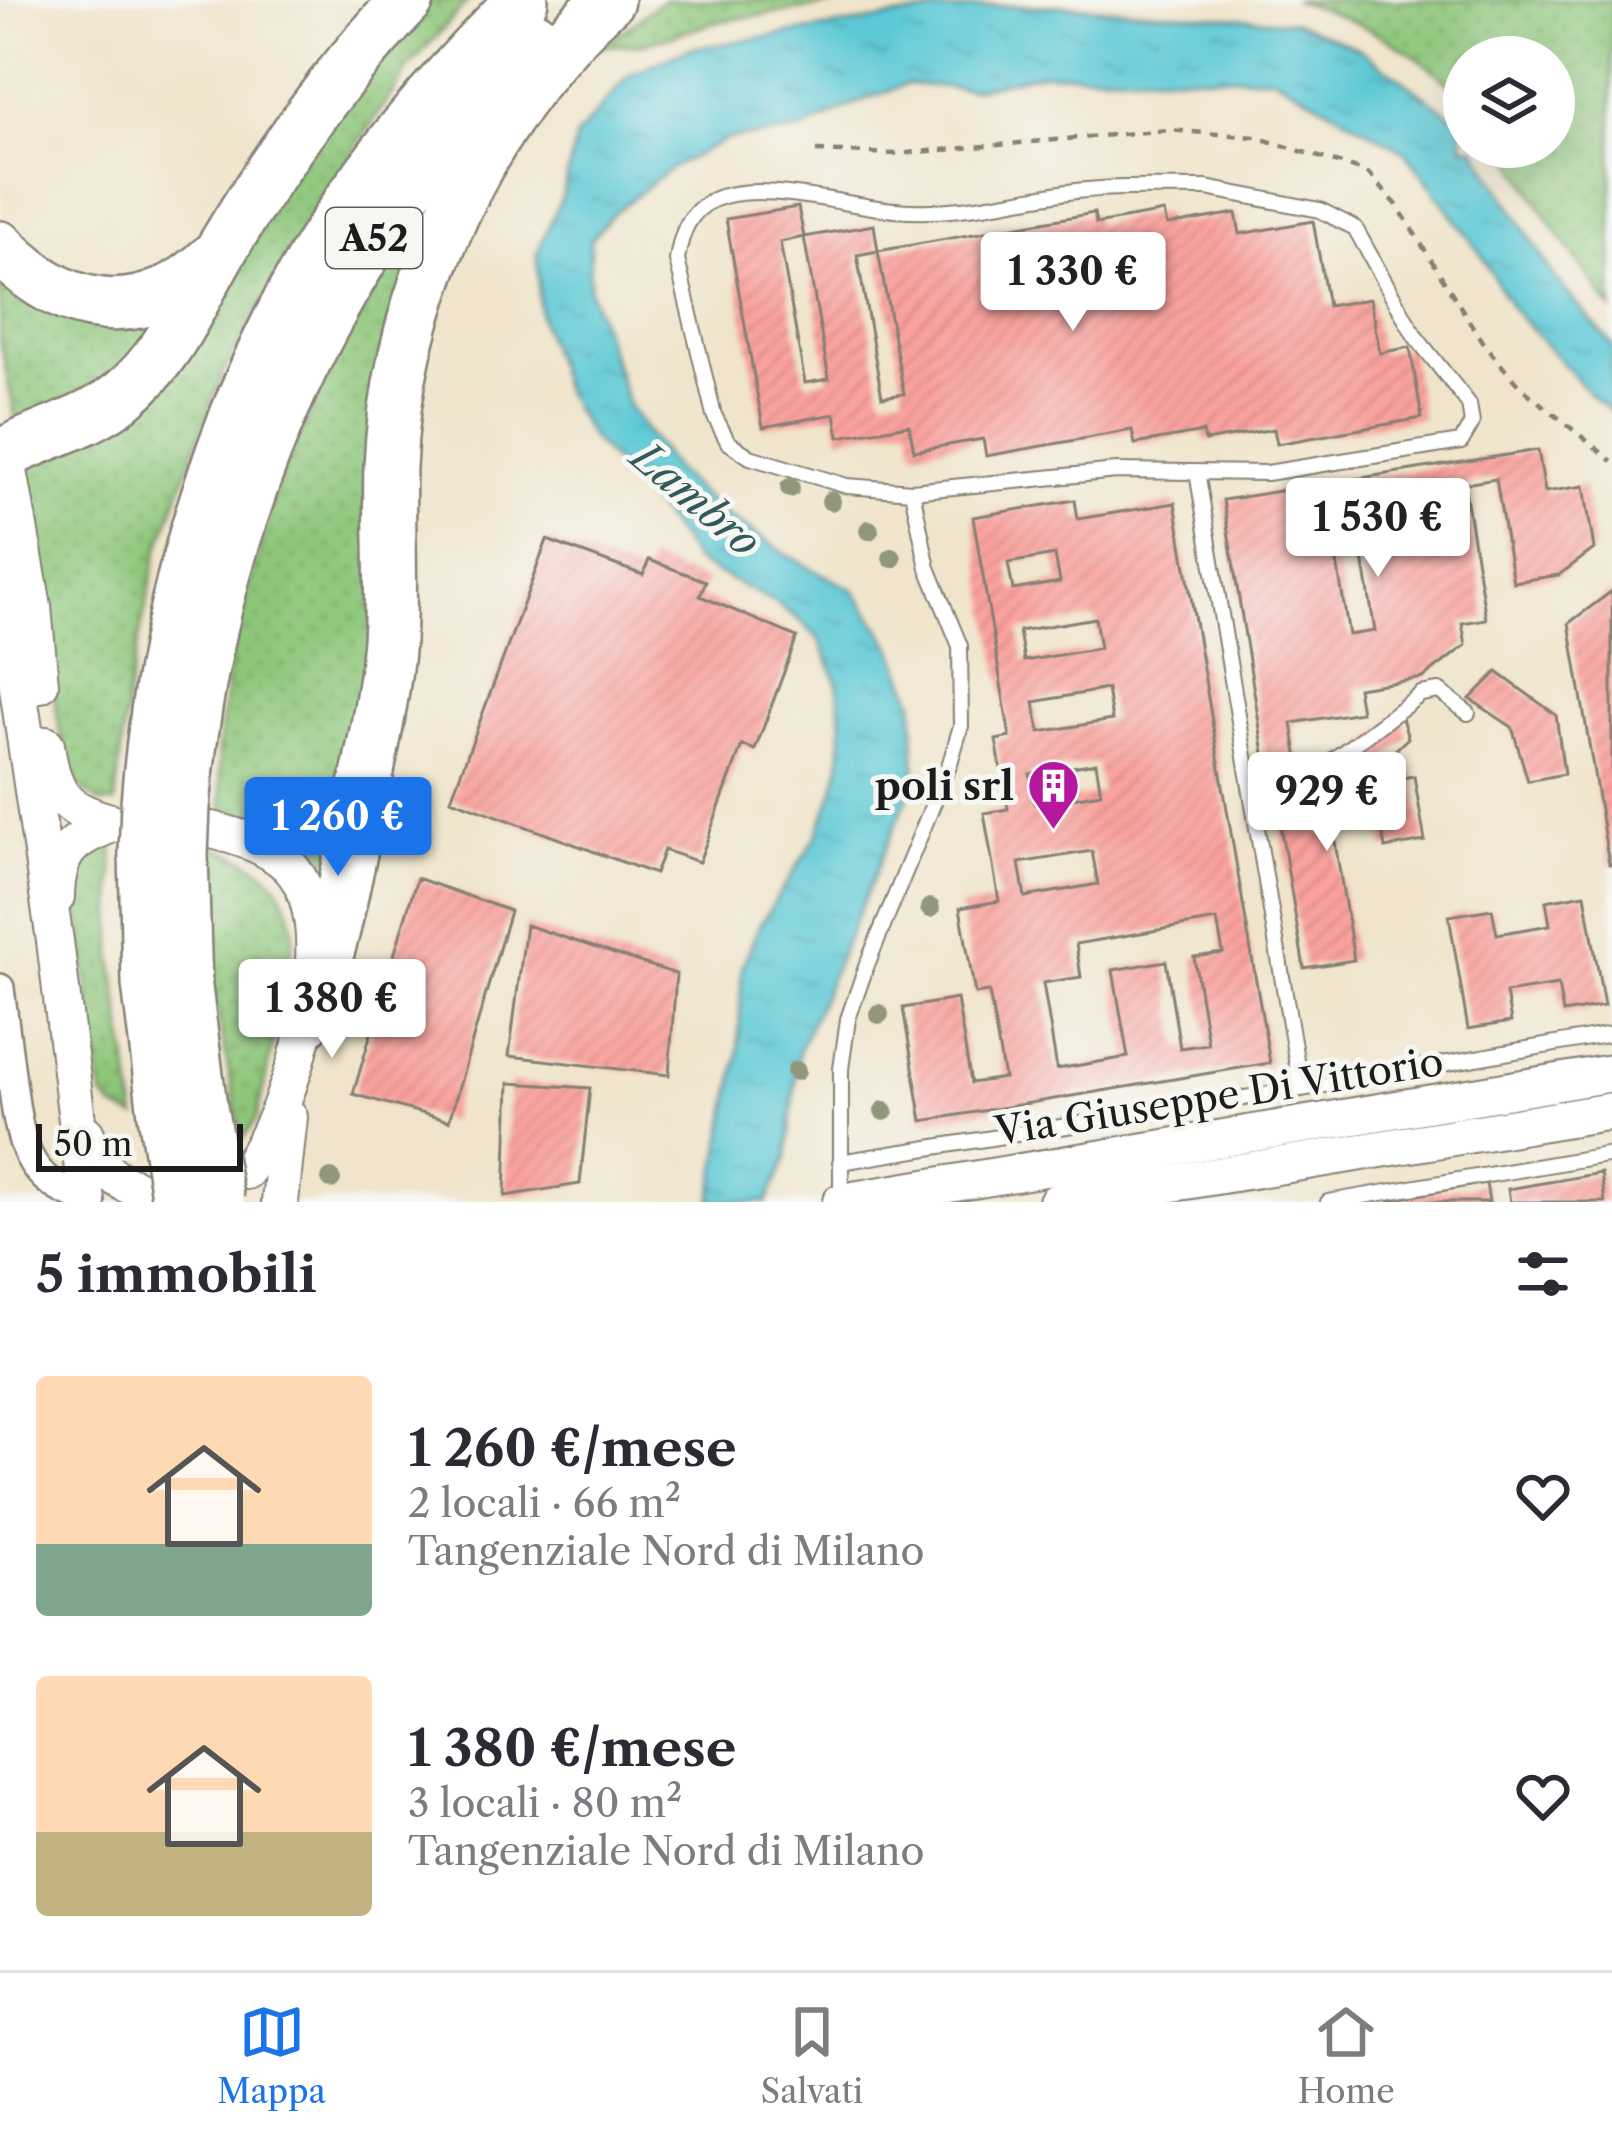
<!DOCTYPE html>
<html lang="it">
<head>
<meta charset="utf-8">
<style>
	:root { --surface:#fff; --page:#f7f7f7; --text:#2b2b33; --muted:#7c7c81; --line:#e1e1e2; --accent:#1a73e8 }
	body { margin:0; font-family:"Libre Caslon Text",serif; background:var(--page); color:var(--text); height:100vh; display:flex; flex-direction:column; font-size:45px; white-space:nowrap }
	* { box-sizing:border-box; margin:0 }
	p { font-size:39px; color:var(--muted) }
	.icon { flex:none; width:66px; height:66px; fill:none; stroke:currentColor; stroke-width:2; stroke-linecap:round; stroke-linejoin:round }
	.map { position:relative; height:1202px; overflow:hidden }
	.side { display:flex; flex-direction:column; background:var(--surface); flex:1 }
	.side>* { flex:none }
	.buttons { position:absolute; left:1443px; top:36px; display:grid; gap:24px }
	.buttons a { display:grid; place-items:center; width:132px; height:132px; border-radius:50%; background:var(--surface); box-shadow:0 12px 48px #0002; font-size:60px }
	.scale { position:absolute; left:36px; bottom:30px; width:207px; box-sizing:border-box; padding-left:12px; border:6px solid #1c1c1c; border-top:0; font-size:33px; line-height:42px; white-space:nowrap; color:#1c1c1c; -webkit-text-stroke:9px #f6f6f2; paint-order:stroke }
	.price { position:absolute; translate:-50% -102px; padding:0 27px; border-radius:12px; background:#fff; color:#222; font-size:39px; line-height:78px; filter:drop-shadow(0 3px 6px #0008) }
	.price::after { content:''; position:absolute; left:50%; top:72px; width:36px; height:27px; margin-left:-18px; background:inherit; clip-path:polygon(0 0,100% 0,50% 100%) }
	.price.on { background:var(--accent); color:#fff }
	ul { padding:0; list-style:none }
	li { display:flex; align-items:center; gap:36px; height:300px; padding:0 36px }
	li span { display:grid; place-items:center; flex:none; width:336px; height:240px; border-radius:12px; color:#555 }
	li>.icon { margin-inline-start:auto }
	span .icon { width:144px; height:144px; fill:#fffc; stroke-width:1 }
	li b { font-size:51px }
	h2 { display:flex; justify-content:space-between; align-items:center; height:144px; padding:0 36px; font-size:51px }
	.tab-bar { display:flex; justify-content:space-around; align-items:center; height:168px; border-top:3px solid var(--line); background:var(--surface); font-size:33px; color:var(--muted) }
	.tab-bar a { display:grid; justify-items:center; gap:6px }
	.tab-bar .on { color:var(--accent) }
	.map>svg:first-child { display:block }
	.grass { fill:url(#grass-dots); stroke:#54714a; stroke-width:3 }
	.water { fill:url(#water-ripples); stroke:#3c7279; stroke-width:3 }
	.building { fill:url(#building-hatch); fill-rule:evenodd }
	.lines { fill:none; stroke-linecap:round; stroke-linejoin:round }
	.service-casing { stroke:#868074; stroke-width:18 }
	.minor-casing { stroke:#868074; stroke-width:32 }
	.tertiary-casing { stroke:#868074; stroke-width:40 }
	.motorway-casing { stroke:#868074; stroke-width:56 }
	.path { stroke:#868074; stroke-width:4.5; stroke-dasharray:9 9; stroke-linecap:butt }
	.service { stroke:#fff; stroke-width:14 }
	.minor { stroke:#fff; stroke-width:27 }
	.tertiary { stroke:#fff; stroke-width:36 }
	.motorway { stroke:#fff; stroke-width:51 }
	.motorway-bridge-casing { stroke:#868074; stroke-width:56; stroke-linecap:butt }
	.motorway-bridge { stroke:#fff; stroke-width:51 }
	.tree { fill:#91977d }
	.labels { text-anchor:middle; stroke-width:10; stroke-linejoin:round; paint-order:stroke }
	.shield { fill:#f6f6f2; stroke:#5d5d5c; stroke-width:3 }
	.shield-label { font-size:36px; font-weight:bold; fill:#1c1c1c }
	.poi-label { font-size:39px; font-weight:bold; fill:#1c1c1c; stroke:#f6f6f2; text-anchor:end }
	.street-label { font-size:39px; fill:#1c1c1c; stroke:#f6f6f2 }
	.water-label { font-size:42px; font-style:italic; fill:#33595d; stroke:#f6f6f2 }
</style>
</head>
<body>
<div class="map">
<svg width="1612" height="1202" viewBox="0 0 1612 1202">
	<defs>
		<pattern id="grass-dots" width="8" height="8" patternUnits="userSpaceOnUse" patternTransform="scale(3)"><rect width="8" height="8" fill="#8dc679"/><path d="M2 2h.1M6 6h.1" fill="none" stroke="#79aa68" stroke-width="1.8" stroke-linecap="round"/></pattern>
		<pattern id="water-ripples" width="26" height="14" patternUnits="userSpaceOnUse" patternTransform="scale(3)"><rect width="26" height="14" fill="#5dc9d6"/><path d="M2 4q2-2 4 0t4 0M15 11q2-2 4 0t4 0" fill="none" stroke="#50acb7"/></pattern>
		<pattern id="building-hatch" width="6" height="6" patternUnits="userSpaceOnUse" patternTransform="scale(3)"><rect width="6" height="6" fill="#fba29e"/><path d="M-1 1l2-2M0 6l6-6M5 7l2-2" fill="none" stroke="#d78b88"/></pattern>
	</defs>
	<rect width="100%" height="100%" fill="#f6f6f2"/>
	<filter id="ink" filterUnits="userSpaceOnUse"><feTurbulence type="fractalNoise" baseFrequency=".00833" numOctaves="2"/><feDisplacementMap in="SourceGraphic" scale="24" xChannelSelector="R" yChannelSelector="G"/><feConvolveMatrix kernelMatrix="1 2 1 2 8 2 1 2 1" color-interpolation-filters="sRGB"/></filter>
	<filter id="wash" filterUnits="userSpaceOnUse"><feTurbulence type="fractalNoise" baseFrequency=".004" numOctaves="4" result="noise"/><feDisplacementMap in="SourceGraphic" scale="48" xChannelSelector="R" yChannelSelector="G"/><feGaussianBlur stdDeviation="2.7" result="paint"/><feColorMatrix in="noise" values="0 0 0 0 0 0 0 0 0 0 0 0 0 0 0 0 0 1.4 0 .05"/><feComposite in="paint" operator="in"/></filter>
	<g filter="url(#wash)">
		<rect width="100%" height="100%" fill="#f0e5cc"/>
		<path class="grass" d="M429,0H469L409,67L322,200L222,374L157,554L128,691L115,803H100L67,777L18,464L67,438L255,217Z
			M663,0H868L721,21L644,44L603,46Z
			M1294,0H1612V310L1543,212L1506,147H1554V57H1464V98C1413,46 1362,22 1294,0Z
			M443,188L372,680L339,852L320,868C297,836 262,814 223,812L218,747L231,654L277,488L332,363L414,223Z
			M0,264L172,305L115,385L17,426L0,339Z
			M113,843V958L136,1118L113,1107L102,1095L74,878L78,856Z
			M212,846C261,863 290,881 294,938L257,1119L242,1140L210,974L208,856H211Z"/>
		<path class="water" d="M994,6H1071L1294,22L1358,48L1460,121L1464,147H1475L1554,277L1612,345V413L1592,396L1511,307L1480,253L1406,152L1274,77L1041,73L972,89L906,84L854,104L801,131L728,139L670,169L613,213L590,240L589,288L629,407L676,472L727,516L803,564L854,590L893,648L914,702L915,780L799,1051L787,1158L767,1202H711L738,1056L742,967L759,926L816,837L832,796L840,766L842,725L837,681L820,640L802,622L776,603L697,563L661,514L592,439L564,393L540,319L537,253L563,194L576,137L629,75L688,49L917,14Z"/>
		<g id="blocks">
			<path class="building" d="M798,207L804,237L780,242L805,383L829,379L804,237L874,225L878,251L857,255L882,397L904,394L878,251L1094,213L1096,224L1164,212L1167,225L1236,213L1240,234L1313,221L1328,306L1370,299L1380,353L1410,347L1422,418L1277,444L1274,429L1205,441L1203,432L1135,444L1132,430L986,456L983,439L914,451L909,425L839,437L835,414L763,427L726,219Z
				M1538,450L1545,492L1584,486L1594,549L1559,575L1513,582L1496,479L1464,484L1486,619L1462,623L1466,645L1423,678L1357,688L1361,712L1292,723L1300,772L1268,778L1223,500ZM1355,509L1375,631L1349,635L1329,514Z
				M1075,500L1078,519L1175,503L1270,1063L922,1121L903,1008L957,999L971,1083L1004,1078L989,992L975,994L960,908L999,901L984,813L1008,809L996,740L1010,737L973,517ZM1055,555L1060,582L1013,590L1008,563ZM1095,618L1100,648L1024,661L1019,631ZM1107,689L1112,720L1040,732L1034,702ZM1096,763L1101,793L1035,804L1030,774ZM1092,851L1098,884L1025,897L1019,863ZM1217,920L1223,953L1194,957L1208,1044L1180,1048L1166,961L1113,970L1128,1057L1057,1069L1043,983L1081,977L1076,944Z
				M547,540L643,575L649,560L706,581L700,596L797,637L755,750L742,745L699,862L664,850L655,874L451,799Z
				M1612,591V864H1609L1569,623Z
				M1497,672L1556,715L1564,774L1528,781L1512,727L1470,699Z
				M1401,715L1408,738L1330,811L1354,960L1304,968L1279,818Z
				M1414,776L1425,841L1385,848L1374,783Z
				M417,878L510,911L449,1121L353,1094Z
				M1585,894L1604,1006L1563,1013L1558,985L1506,993L1511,1022L1468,1029L1449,916L1492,909L1497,934L1550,925L1546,901Z
				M526,925L676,974L669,1075L509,1056Z
				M509,1083L590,1088L580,1184L505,1196Z
				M1601,1173L1605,1202H1510L1508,1189Z
				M1486,1183L1489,1202H1390V1200Z"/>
		</g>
	</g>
	<g filter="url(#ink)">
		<use href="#blocks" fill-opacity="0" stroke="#868074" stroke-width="3"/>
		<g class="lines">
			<defs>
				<path id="service" d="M1206,188L1320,210L1355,228L1415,336L1469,404L1472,423L1461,442L1267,473L1117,471L912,491L847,486L750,457L728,442L714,415L677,260C681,234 688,212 713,200C759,179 846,206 895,210C954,216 1010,200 1068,192C1113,186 1160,188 1206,188Z
					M1197,472L1301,1089
					M1255,818L1421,694L1439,691L1468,713
					M840,1162L1301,1089L1612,1034
					M841,1200V1069L848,1019L866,967L950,763L961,726L960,646L928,568L912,491
					M1328,1202L1612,1154"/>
				<path id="minor" d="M0,988C4,1019 8,1050 12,1082C19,1136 24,1184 86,1198"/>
				<path id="tertiary" d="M6,453L33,607L40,684
					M0,506L15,588L9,627L55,941L87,1202
					M46,745C53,796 64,810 114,823
					M212,830C239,837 267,845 288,865C349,925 291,1113 246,1171
					M56,897C57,849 73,840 114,823
					M86,1134C96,1166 116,1184 148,1192
					M280,1202L289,1117
					M841,1202L1612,1073
					M1057,1202L1612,1111"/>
				<path id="motorway" d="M0,247C64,314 141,328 212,260
					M6,453C44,433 88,423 122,396C169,358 191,302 220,252C273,163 335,74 408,0
					M147,804C163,584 237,351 371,172C415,112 469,54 522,0
					M184,806C210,506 326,255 534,37
					M145,853L148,984L164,1114
					M182,855L186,988L201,1107
					M304,1022C332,956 343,889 358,820C370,760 384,701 389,640C393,583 388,525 390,467C397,295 481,115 608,0"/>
			</defs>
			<use href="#service" class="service-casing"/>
			<use href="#minor" class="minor-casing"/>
			<use href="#tertiary" class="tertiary-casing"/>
			<use href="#motorway" class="motorway-casing"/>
			<path class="path" d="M816,151L896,154L1168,130L1256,137L1367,172L1397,205L1483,343L1519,386L1612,461"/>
			<use href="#service" class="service"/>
			<use href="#minor" class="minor"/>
			<use href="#tertiary" class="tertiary"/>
			<use href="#motorway" class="motorway"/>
			<defs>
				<path id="motorway-bridge" d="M145,853L147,804
					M182,855L184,806
					M201,1107L218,1202
					M164,1114L178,1202"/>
			</defs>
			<use href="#motorway-bridge" class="motorway-bridge-casing"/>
			<use href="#motorway-bridge" class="motorway-bridge"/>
		</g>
		<g class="tree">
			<circle cx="790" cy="488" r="10"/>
			<circle cx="831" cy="501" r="10"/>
			<circle cx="869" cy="530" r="10"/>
			<circle cx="892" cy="558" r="10"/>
			<circle cx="930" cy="908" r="10"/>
			<circle cx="879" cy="1014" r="10"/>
			<circle cx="796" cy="1071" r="10"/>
			<circle cx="884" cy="1111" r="10"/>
			<circle cx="331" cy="1179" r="10"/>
		</g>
	</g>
	<defs>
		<symbol id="building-pin" viewBox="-11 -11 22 30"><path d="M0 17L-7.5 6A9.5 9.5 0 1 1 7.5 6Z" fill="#b5179e" stroke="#f6f6f2"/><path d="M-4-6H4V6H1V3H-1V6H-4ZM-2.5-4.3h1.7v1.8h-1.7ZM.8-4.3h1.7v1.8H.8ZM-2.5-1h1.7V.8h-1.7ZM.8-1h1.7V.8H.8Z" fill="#fff"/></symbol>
	</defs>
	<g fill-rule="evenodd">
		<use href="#building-pin" x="1024" y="756" width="59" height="81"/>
	</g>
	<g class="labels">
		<rect class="shield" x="326" y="208" width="96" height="60" rx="9"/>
		<g class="shield-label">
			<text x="374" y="251">A52</text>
		</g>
		<g class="poi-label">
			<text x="1014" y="800">poli srl</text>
		</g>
		<g class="street-label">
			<text transform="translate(1219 1096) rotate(-9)" y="14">Via Giuseppe Di Vittorio</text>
		</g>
		<g class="water-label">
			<text transform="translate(696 499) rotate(40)" y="15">Lambro</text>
		</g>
	</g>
</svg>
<div class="buttons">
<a><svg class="icon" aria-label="layers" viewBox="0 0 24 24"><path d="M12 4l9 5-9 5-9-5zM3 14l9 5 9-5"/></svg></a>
</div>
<div class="scale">50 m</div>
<b class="price" style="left:1073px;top:334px">1 330 €</b>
<b class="price" style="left:1378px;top:580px">1 530 €</b>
<b class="price" style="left:1327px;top:854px">929 €</b>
<b class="price on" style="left:338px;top:879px">1 260 €</b>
<b class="price" style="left:332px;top:1061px">1 380 €</b>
</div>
<section class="side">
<h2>5 immobili<svg class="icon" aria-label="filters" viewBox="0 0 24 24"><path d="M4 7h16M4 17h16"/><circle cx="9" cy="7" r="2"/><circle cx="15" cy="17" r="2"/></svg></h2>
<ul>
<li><span style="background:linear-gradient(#ffd9b3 70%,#7fa58c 0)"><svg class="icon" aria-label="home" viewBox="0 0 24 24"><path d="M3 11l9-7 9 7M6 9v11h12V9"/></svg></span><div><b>1 260 €/mese</b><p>2 locali · 66 m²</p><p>Tangenziale Nord di Milano</p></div><svg class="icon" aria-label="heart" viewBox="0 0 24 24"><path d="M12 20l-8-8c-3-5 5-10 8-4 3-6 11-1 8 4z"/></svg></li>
<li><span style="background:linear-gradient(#ffd9b3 65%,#c2b280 0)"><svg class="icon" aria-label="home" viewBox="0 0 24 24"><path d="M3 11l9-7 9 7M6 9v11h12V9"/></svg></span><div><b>1 380 €/mese</b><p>3 locali · 80 m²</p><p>Tangenziale Nord di Milano</p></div><svg class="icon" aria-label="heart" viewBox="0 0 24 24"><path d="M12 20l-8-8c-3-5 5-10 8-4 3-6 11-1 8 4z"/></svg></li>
</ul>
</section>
<nav class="tab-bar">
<a class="on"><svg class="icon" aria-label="map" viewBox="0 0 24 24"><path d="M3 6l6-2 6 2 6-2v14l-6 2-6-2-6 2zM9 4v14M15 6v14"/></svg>Mappa</a>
<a><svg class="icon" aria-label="saved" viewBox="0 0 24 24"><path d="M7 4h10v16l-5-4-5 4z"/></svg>Salvati</a>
<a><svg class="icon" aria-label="home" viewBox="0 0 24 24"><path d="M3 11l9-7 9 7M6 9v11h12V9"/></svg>Home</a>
</nav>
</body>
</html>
